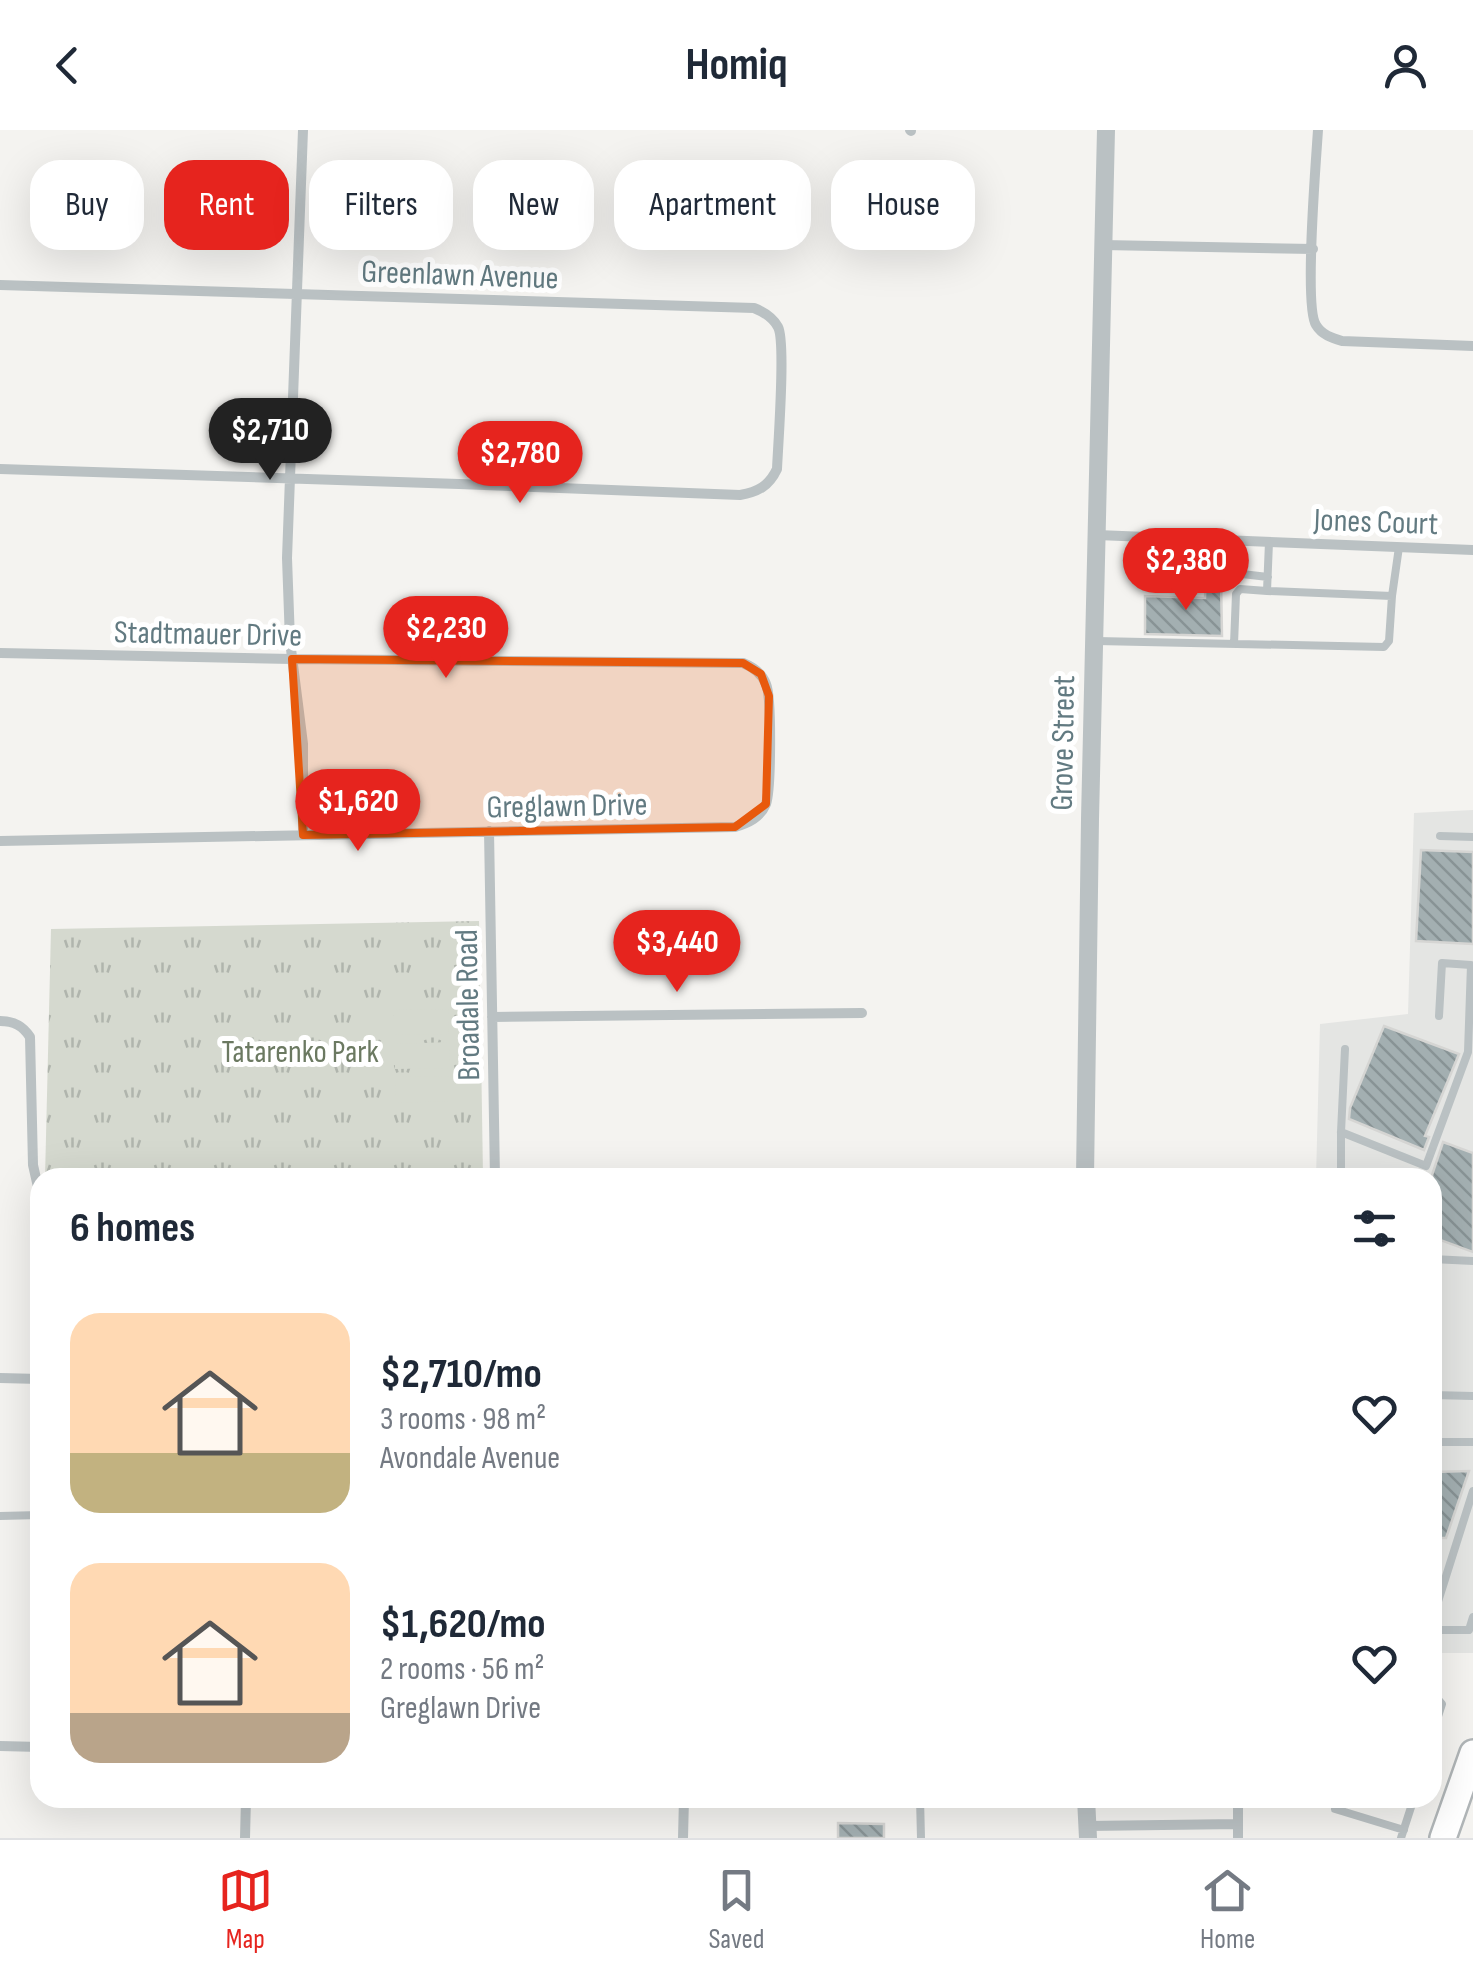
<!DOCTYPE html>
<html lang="en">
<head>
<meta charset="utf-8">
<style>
	:root { --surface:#fff; --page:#f6f6f7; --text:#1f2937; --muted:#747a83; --line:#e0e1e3; --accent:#e6241e }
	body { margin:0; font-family:"Sofia Sans Condensed",sans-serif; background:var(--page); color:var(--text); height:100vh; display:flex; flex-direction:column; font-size:38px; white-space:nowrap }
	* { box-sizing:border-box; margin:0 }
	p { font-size:32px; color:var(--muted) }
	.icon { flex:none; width:55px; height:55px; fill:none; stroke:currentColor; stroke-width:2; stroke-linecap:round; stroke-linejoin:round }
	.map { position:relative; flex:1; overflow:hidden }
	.panel { position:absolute; left:30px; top:1038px; width:1412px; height:640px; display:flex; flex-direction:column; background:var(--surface); border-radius:30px; box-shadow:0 10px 40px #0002 }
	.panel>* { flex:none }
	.top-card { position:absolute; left:30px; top:30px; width:1415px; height:90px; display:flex; gap:20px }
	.price { position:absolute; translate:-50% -85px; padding:0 22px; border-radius:35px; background:var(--accent); color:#fff; font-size:32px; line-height:65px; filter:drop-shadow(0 2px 5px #0008) }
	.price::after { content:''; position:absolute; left:50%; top:60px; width:30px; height:22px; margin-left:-15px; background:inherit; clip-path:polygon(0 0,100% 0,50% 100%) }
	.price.selected { background:#222; color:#fff }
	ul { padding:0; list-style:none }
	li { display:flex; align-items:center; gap:30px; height:250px; padding:0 40px }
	li span { display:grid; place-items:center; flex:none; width:280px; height:200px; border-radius:30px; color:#555 }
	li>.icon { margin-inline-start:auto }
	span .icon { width:120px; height:120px; fill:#fffc; stroke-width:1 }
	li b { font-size:42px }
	h2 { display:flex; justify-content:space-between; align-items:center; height:120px; padding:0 40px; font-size:42px }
	.pill { padding:0 35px; border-radius:30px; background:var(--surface); box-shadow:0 10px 40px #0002; font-size:35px; line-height:90px }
	.pill.selected { background:var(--accent); color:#fff }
	header { display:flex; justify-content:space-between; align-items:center; height:130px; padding:0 40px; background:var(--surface); font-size:45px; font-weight:700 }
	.tabs { display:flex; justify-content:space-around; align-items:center; height:140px; border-top:2px solid var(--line); background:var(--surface); font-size:28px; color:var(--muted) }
	.tabs a { display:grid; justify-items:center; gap:5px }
	.tabs .selected { color:var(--accent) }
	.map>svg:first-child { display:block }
	.built { fill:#e4e5e3 }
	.grass { fill:url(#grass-tufts) }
	.pitch { fill:#d5d9cf }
	.building { fill:url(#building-back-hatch); stroke:#d5d5d3; stroke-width:2.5 }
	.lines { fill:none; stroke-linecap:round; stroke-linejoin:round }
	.trunk-casing { stroke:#b0b5b7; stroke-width:30 }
	.service { stroke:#bac1c3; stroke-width:8 }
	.minor { stroke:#bac1c3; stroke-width:10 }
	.tertiary { stroke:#bac1c3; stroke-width:18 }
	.trunk { stroke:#fff; stroke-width:25 }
	.marked { fill:#e8590c; fill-opacity:0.2; stroke:#e8590c; stroke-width:8; stroke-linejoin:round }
	.labels { text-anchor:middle; stroke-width:10; stroke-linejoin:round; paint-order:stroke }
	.street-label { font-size:32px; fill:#627a81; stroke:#fff }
	.park-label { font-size:32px; fill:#6b7961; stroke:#fff }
</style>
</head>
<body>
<header><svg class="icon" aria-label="back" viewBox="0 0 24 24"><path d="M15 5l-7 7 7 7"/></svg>Homiq<svg class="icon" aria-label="person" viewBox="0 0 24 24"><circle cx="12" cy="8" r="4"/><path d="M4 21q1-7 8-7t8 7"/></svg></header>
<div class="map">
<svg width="1473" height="1708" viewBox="0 0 1473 1708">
	<defs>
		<pattern id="grass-tufts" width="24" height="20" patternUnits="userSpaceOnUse" patternTransform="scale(2.5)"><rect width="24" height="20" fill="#d5d9cf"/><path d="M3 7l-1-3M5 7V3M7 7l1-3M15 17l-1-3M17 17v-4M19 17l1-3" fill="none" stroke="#b0b5ad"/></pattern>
		<pattern id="building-back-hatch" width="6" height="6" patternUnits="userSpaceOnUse" patternTransform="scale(2.5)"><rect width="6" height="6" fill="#a3afb1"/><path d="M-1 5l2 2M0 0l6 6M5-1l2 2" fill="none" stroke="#889395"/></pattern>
	</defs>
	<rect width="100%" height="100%" fill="#f4f3f0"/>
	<path class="built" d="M1473,680V1523H1433L1432,1048H1316L1320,894L1408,884L1414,683Z"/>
	<path class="grass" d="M479,791L483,1047L45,1048L51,799Z"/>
	<path class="pitch" d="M448,879L449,904L394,905V880Z
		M449,912L450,938L395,939V914Z
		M450,946V971L396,973L395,947Z"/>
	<path class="building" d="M1206,444L1221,449L1222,506L1145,504V466L1205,468Z
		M1421,720L1473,722V814L1416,811Z
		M1384,896L1459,924L1425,1006L1429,1007L1424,1020L1349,989L1350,978Z
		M1443,1012L1473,1023V1122L1432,1107V1045Z
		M1469,1341L1446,1408H1432V1342Z
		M838,1693L884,1694V1708H838Z"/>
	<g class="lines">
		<defs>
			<path id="trunk" d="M1443,1708L1473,1623"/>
		</defs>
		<use href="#trunk" class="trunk-casing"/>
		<path class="service" d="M1143,407C1161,440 1162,438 1199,442
			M1269,412L1267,461L1392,466L1399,417
			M1216,441L1268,447
			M1097,511L1384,517L1389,511L1392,466
			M1234,514L1236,464L1240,459L1267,461
			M1440,706L1473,707
			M1341,1002L1426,1036L1468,922L1471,835L1442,833L1439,886
			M1341,1048V1002L1345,919
			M1432,1129L1473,1131
			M1432,1265L1473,1266
			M1432,1312H1473
			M1473,1361L1435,1481V1500H1469L1473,1487
			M0,1386L40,1385
			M1432,1562L1442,1574L1432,1605
			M920,1668L921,1708
			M1335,1679L1404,1700
			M1401,1708L1414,1668"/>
		<path class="minor" d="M303,0L287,428L290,511L303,614V705
			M910,0L911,1
			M1318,0C1316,31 1304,177 1316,195C1322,205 1332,208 1342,211L1473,216
			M1103,115L1313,119
			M0,155L754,178C764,182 773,188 778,197C786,212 778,315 777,339C769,356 758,362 740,365L459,354L0,339
			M1097,405L1473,420
			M0,523L292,529L743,533C753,537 762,543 766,554C772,568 771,660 766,674C760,688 748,693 735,697L0,711
			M489,701L495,1048
			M492,887L862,883
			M0,891C14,891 23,896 30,907L33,1035L40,1066
			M0,1248L40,1249
			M0,1616L40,1617
			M1087,1696L1238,1694
			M245,1708L246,1668
			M683,1708L684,1668
			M1238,1708V1668"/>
		<path class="tertiary" d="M1085,1048L1090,689L1106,0
			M1086,1668L1088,1708"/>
		<use href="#trunk" class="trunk"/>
	</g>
	<path class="marked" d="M292,529L743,533L761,544L769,566L766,674L735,697L303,705Z"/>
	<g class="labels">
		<g class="street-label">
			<text transform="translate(460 144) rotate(2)" y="11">Greenlawn Avenue</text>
			<text transform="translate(1376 391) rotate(2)" y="11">Jones Court</text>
			<text transform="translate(208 503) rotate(1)" y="11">Stadtmauer Drive</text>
			<text transform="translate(1062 613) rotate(-89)" y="11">Grove Street</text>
			<text transform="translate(567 675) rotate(-1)" y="11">Greglawn Drive</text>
			<text transform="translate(467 875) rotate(-91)" y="11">Broadale Road</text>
		</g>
		<g class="park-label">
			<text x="300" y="932">Tatarenko Park</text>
		</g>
	</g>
</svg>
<b class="price selected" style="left:270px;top:353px">$2,710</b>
<b class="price" style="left:520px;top:376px">$2,780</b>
<b class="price" style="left:1186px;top:483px">$2,380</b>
<b class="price" style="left:446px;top:551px">$2,230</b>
<b class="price" style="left:358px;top:724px">$1,620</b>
<b class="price" style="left:677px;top:865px">$3,440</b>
<div class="top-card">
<a class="pill">Buy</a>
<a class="pill selected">Rent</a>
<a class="pill">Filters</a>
<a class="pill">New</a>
<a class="pill">Apartment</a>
<a class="pill">House</a>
</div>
<section class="panel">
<h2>6 homes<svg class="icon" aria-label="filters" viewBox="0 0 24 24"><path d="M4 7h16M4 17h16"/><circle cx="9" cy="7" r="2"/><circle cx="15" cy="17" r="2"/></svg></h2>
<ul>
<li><span style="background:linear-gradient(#ffd9b3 70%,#c2b280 0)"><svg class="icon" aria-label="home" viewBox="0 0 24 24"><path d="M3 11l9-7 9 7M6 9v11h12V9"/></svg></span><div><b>$2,710/mo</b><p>3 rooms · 98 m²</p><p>Avondale Avenue</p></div><svg class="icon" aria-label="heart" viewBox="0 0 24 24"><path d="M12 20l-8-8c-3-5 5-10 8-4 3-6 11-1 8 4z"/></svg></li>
<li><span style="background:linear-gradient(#ffd9b3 75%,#b9a48a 0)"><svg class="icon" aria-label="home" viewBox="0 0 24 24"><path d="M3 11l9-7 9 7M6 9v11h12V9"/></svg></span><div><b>$1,620/mo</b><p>2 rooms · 56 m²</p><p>Greglawn Drive</p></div><svg class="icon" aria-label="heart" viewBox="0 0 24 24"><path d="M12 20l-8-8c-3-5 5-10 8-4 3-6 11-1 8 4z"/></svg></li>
</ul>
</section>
</div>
<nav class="tabs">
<a class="selected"><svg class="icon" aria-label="map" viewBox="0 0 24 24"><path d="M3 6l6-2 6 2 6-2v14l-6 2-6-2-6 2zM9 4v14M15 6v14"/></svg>Map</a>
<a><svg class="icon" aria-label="saved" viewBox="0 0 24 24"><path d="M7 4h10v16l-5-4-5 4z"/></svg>Saved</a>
<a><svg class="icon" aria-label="home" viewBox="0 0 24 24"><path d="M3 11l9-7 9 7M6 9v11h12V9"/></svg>Home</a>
</nav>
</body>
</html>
